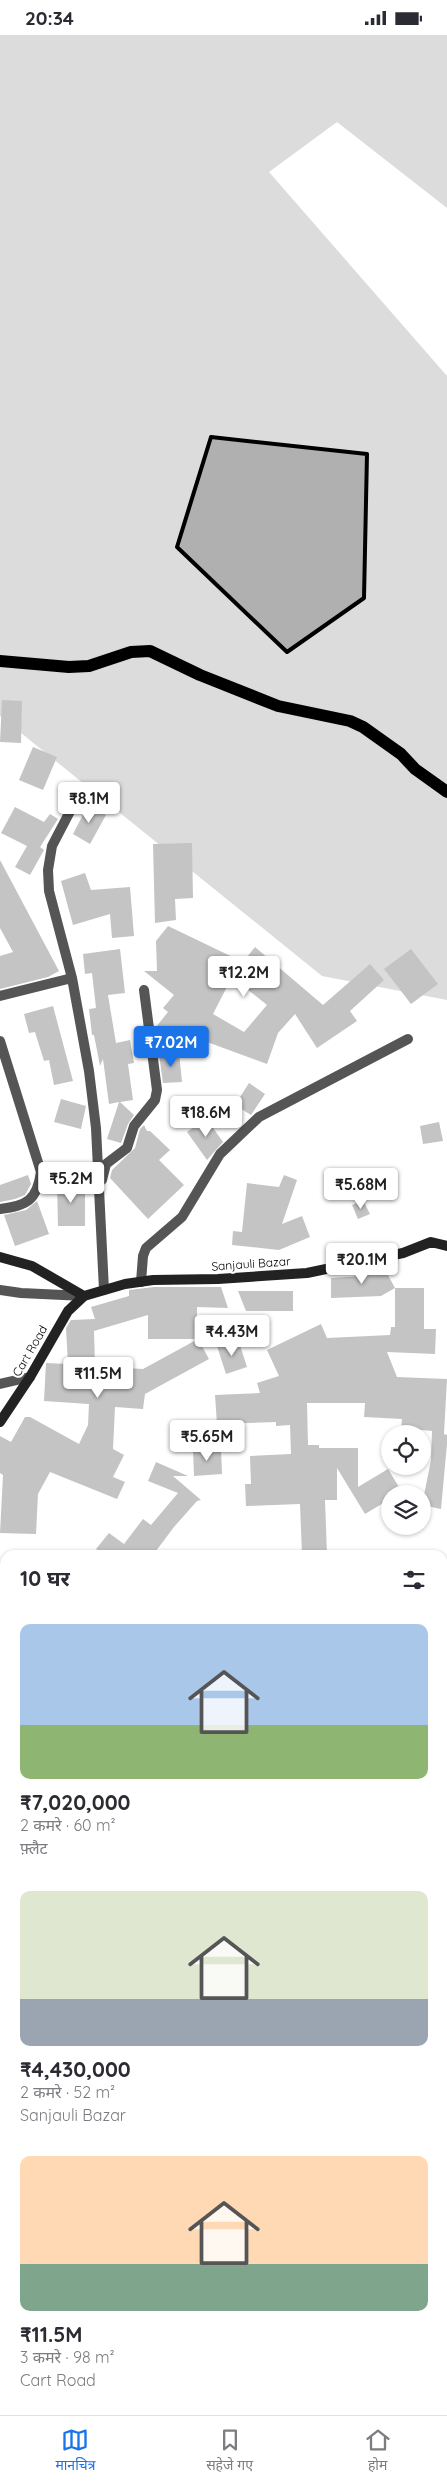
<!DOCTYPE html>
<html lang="hi">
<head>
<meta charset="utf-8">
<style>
	:root { --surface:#fff; --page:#f7f7f7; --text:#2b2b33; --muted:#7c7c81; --line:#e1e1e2; --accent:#1a73e8 }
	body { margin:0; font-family:Quicksand,"Noto Sans Devanagari",sans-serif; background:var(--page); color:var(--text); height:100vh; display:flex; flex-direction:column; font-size:19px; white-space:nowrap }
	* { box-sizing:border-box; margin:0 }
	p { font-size:16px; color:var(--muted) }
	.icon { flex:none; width:28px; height:28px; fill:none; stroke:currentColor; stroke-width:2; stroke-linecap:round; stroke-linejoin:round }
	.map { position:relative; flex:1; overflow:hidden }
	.side { position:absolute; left:0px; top:1515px; width:448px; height:865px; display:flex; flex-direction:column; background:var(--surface); border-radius:15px 15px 0 0; box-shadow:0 1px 4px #0004 }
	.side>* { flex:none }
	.fabs { position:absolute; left:381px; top:1390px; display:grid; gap:10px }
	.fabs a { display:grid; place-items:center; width:50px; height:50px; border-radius:50%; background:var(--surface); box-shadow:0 1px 4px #0004; font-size:25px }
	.price { position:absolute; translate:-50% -42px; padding:0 11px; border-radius:5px; background:#fff; color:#222; font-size:16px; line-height:32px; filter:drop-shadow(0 1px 2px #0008) }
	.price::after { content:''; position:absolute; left:50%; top:30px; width:15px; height:11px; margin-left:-8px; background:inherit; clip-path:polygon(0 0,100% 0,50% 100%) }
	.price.selected { background:var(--accent); color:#fff }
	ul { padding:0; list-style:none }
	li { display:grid; align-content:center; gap:10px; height:265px; padding:0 20px }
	li span { display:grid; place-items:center; height:155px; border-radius:10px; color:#555 }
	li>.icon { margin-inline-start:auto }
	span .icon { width:90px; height:90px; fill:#fffc; stroke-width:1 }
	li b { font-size:21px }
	h2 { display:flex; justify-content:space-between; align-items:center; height:60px; padding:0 20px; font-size:21px }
	.status { display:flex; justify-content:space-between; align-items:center; height:35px; padding:0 25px; background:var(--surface); direction:ltr }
	.status svg { height:14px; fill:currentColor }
	.menu { display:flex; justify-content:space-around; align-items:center; height:70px; border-top:1px solid var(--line); background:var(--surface); font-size:14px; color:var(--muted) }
	.menu a { display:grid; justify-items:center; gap:2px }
	.menu .selected { color:var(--accent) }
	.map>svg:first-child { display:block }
	.green { fill:#dcdcdc }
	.building { fill:#c4c4c4; fill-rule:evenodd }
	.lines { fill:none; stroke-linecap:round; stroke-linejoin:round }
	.primary-casing { stroke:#dbdbdb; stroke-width:15 }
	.minor { stroke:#555; stroke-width:10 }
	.tertiary { stroke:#555; stroke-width:10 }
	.secondary { stroke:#222; stroke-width:10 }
	.primary { stroke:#000; stroke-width:12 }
	.marked { fill:#000; fill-opacity:0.2; stroke:#000; stroke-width:4; stroke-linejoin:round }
	.labels { text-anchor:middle; stroke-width:4.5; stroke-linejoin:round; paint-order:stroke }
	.street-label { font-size:12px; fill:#000; stroke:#fff }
</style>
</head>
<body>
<div class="status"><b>20:34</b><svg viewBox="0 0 49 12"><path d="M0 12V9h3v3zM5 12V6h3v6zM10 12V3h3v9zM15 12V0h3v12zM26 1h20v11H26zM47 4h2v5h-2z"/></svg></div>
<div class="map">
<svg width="447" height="2380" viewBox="0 0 447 2380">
	<rect width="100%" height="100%" fill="#fff"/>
	<path class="green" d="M0,0H447V173L337,87L269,137L447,341V965L322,941L0,681Z"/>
	<path class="building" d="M2,665L22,666L21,708L0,707Z
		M33,712L57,722L43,755L19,745Z
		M88,770L106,780L90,809L73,799Z
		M15,772L44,787L50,779L58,784L40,812L44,815L30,840L15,832L27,811L1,798Z
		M192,808L193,863L175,864L176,885L155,888L153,809Z
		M0,825L59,936L48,942L0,954V921L13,917L0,893Z
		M85,838L91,855L130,852L134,901L112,903L110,879L73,890L61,846Z
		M168,891L243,927L255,912L323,970L370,929L384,945L350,976L357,986L317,1013L295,979L278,998L267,1029L180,997L174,1009L156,996V992L168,977L163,973L174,960L144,936H157L156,906ZM232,942L267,970L244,997L213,979Z
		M120,914L125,958L108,960L116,1008L130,1005L134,1028L128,1029L133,1065L120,1067L134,1080L128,1089L121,1108L107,1104L119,1067L109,1069L103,1024L100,1031L94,1000H92L89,974L96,973L92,938L85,939L83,919Z
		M411,914L438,949L411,969L384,934Z
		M53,971L73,1046L54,1050L49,1025L44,1026L35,997L29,998L24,979Z
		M179,1017L182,1047L163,1048L159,1019Z
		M249,1048L265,1059L251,1080L235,1070Z
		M61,1064L86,1071L81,1094L54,1087Z
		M206,1083L223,1107L207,1125L187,1097Z
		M439,1087L443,1106L423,1109L420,1091Z
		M144,1090L147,1096H150L170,1115L159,1125L184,1150L148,1184L110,1143L112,1135L135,1113L140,1094Z
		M28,1140L31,1149L25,1160L15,1164L0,1167V1150Z
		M284,1140L297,1145L282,1189L302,1181L310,1202L279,1215L232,1210L233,1196L242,1197L247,1148L279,1152Z
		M57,1148H85V1191H58Z
		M363,1165L370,1179L358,1184L352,1170Z
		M37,1166L49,1199L15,1211L4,1180L26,1175Z
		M383,1231L395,1253L381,1261L331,1263V1243L363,1241Z
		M154,1252H221L228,1273L197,1272V1304H148V1280L94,1296L95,1331L143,1334L198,1304L209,1324L145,1359L143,1374L115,1372L113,1414L124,1420L113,1442L125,1447L117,1464L50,1437L38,1459L36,1499L0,1498L3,1440L0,1438V1401L11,1407L25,1382H30L79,1409L88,1390L89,1369L44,1366L46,1328L68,1329L66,1293L71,1285L95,1284L91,1272L129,1261V1255Z
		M395,1253H424V1294H436L435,1319L387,1317L397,1342L447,1344L444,1399L447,1400V1409L441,1474L422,1470L431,1425L432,1396L401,1393L402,1384L364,1382L365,1368H307L308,1410H319V1413H358V1452L388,1434L402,1457L390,1459V1464L365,1479L337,1433V1465H325L327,1520H302L300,1469L246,1471L245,1449H251L250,1421L291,1419L290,1390L276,1391V1387L217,1389L215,1360L260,1358L257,1348L279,1341L267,1315L321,1289L327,1303L390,1300L391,1292H395Z
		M238,1256H293V1276H246Z
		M238,1304L247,1332L226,1339L217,1311Z
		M221,1413L222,1439L194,1441L193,1414Z
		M156,1427L188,1441H173L201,1465L197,1466L174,1492L153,1520H147L140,1515L137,1520H104L96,1514L109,1498L124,1509L143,1484L151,1490L178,1458L148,1446Z"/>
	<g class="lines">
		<defs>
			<path id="primary" d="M0,626L69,632L89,631L131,617L150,616L200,640L278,671L350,686L363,692L401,719L415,734L447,757"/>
		</defs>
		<use href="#primary" class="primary-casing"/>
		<path class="minor" d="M77,763L52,811L48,835L49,856L72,943L89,1036L96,1093L104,1255
			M0,961L72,943
			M0,1006L41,1137C37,1165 27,1171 0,1174
			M102,1145L106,1129L127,1113L134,1091L155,1065L157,1055L144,955
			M141,1247L143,1221L146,1213L182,1182L220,1119L259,1082L408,1004
			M0,1349L30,1342
			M442,1817L447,1818
			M442,1924L447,1926
			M0,2091L5,2095
			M442,2220H447
			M442,2333L447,2350
			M356,2380V2375"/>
		<path class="tertiary" d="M0,1255L21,1258L84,1261"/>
		<path class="secondary" d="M0,1222L32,1231L84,1261
			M0,1387L30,1342L68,1276L84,1261L125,1249L153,1245L218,1244L307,1238L403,1218L431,1207L447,1211"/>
		<use href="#primary" class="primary"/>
	</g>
	<path class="marked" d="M211,402L367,419L364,563L287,617L177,512Z"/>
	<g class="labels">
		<g class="street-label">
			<text transform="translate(251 1229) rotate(-4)" y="4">Sanjauli Bazar</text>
			<text transform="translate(30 1316) rotate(-60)" y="4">Cart Road</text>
		</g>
	</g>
</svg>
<div class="fabs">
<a><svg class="icon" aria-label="locate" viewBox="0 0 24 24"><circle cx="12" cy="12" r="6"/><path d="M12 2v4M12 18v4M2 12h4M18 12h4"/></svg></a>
<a><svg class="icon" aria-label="layers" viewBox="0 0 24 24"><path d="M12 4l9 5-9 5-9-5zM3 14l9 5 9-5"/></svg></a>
</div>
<b class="price" style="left:89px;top:789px">₹8.1M</b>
<b class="price" style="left:244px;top:963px">₹12.2M</b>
<b class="price selected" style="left:171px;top:1033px">₹7.02M</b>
<b class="price" style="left:206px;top:1103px">₹18.6M</b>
<b class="price" style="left:71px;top:1169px">₹5.2M</b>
<b class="price" style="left:361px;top:1175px">₹5.68M</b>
<b class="price" style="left:362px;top:1250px">₹20.1M</b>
<b class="price" style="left:232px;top:1322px">₹4.43M</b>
<b class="price" style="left:98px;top:1364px">₹11.5M</b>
<b class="price" style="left:207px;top:1427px">₹5.65M</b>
<section class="side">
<h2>10 घर<svg class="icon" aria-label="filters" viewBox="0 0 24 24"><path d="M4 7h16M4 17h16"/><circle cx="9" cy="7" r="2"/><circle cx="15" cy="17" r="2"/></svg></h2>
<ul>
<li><span style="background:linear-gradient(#a9c7e8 65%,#8fb573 0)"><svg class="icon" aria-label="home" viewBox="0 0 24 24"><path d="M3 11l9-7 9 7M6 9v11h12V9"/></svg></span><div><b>₹7,020,000</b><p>2 कमरे · 60 m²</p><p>फ़्लैट</p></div></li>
<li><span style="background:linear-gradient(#dfe7d0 70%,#9aa5b1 0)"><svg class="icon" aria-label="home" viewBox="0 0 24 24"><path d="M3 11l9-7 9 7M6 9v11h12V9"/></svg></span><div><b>₹4,430,000</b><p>2 कमरे · 52 m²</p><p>Sanjauli Bazar</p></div></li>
<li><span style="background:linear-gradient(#ffd9b3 70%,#7fa58c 0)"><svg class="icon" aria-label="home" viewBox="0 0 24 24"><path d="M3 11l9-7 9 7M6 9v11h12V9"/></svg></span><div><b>₹11.5M</b><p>3 कमरे · 98 m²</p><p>Cart Road</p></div></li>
</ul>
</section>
</div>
<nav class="menu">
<a class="selected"><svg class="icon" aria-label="map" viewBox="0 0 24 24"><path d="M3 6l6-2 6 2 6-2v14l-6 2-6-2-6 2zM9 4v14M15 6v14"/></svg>मानचित्र</a>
<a><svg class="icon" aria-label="saved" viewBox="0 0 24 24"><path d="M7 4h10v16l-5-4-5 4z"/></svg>सहेजे गए</a>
<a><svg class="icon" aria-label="home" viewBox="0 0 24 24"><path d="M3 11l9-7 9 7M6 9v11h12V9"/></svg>होम</a>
</nav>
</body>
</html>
